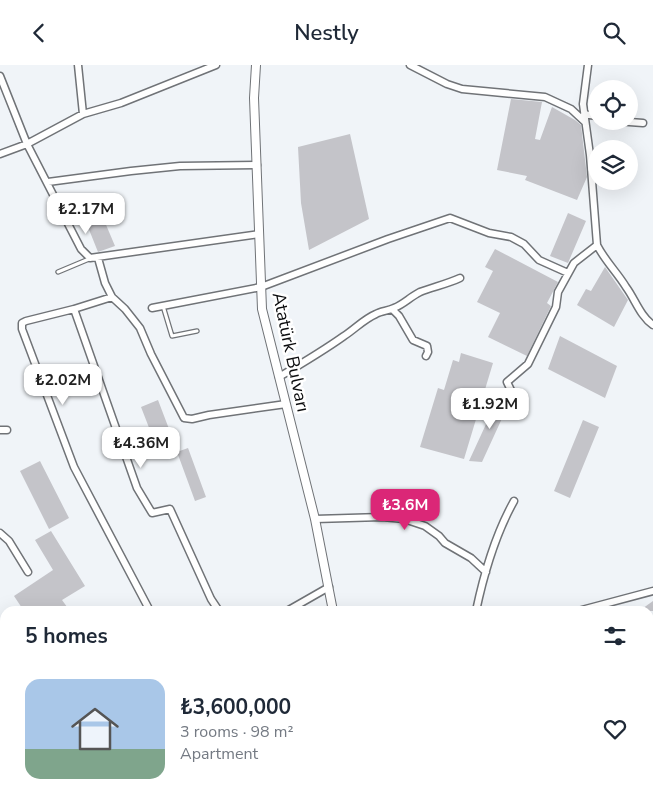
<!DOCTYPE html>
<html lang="en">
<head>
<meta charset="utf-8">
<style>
	:root { --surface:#fff; --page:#f2f2f3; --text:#1f2937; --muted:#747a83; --line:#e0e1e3; --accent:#db2777 }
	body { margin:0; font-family:"Nunito Sans",sans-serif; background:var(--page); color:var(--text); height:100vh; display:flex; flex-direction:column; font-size:19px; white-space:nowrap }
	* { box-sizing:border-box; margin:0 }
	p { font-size:16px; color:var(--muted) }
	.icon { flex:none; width:28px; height:28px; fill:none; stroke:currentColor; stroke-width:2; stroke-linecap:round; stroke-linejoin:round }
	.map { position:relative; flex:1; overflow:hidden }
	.panel { position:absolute; left:0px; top:541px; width:654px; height:196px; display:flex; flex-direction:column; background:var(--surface); border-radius:15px 15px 0 0; box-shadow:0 5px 20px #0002 }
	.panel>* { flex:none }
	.fabs { position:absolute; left:588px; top:15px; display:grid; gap:10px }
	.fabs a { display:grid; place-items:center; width:50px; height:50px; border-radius:50%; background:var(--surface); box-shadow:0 5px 20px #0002; font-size:25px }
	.price { position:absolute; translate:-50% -42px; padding:0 11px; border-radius:10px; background:#fff; color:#222; font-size:16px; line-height:32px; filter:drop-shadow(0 1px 2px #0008) }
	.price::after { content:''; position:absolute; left:50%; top:30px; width:15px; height:11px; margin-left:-8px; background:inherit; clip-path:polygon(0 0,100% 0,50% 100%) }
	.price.active { background:var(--accent); color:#fff }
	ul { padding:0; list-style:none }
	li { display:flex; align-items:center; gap:15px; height:125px; padding:0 25px }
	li+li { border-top:1px solid var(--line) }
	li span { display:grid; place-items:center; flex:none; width:140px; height:100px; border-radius:15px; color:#555 }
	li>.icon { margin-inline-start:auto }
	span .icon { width:60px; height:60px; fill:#fffc; stroke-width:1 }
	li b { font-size:21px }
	h2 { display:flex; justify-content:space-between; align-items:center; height:60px; padding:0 25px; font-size:21px }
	header { display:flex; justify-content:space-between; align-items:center; height:65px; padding:0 25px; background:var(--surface); font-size:22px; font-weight:600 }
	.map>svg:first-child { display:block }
	.building { fill:#c4c4c9 }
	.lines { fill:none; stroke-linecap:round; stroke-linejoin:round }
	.service-casing { stroke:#707377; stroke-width:5.5 }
	.minor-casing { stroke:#707377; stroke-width:9 }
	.tertiary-casing { stroke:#707377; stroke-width:10 }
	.service { stroke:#fff; stroke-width:3 }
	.minor { stroke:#fff; stroke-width:6 }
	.tertiary { stroke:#fff; stroke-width:8 }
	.labels { text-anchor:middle; stroke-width:5; stroke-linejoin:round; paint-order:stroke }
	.street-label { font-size:18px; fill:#0a0b0d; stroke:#fff }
</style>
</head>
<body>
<header><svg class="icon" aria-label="back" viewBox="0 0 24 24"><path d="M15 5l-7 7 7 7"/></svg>Nestly<svg class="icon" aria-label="search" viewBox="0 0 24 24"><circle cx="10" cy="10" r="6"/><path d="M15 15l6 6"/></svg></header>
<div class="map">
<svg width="653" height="737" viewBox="0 0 653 737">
	<rect width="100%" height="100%" fill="#f0f4f8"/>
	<path class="building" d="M511,34L542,37L535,74L540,75L552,42L575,55L581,60L587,112L577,135L525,115L527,111L497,105Z
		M350,69L369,154L309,185L301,138L298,82Z
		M568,148L586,156L568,198L550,191Z
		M104,155L115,181L98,187L88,162Z
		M495,184L558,217L547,238L551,241L527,291L488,272L500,248L477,237L493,206L485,202Z
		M605,202L628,235L614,262L577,240L586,224L591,226Z
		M560,271L617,301L605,333L548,304Z
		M461,288L493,298L464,394L420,382L438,323L444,325L453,295L459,297Z
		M499,331L510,336L482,397L469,396Z
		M158,335L177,385L160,391L141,342Z
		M583,355L599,362L570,433L554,426Z
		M188,383L206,432L195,436L177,387Z
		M40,396L69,453L49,464L20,406Z
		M51,466L85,521L62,535L70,546H24L14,531L53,505L35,475Z
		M653,536V546H639Z"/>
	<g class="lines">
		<defs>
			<path id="service" d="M58,207L89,194
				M163,241L172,271L197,266
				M649,663L653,660
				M553,737L560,732"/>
			<path id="minor" d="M78,0L83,49
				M410,0L447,19L462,24L545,32L571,44L585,57
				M588,0L583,39L590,90L597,180C605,196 617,207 626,222C635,234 640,251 653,260
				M0,11L27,79L81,184L90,193L259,169
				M584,49L596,51
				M616,56L643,58
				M0,89L27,79L83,49L121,38L216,0
				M48,117L131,106L180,101L257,100
				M98,193L105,218L112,232L74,244L26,256L22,258V264L74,402L150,546
				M112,232L125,244L140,263L151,289L184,353L192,354L209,350L286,339
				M152,243L261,222L388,174L450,153L489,168L511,172L524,179L539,195L568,208
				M74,244L137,423L152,448L170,444L211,534L219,546
				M392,244L399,251L413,275L427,281L428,287L426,291
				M279,312C301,299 323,286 344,271C355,264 364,254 376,249C381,246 388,246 394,243C404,239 410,232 420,227C433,222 447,219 460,213
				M519,342L507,317L528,299L556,242L558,227L574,198L597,180
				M0,365H7
				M315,454L382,452L404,454L425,461L439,471L445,478L471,493L486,507
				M0,468L9,476L28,507
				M287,546L329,522
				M476,546C484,508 495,470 514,436
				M578,546L653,526
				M167,737L173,732
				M337,737L344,732"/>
			<path id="tertiary" d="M256,0L254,33L262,244L315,454L333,546
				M0,689L5,695
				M36,732L39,737
				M358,732V737"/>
		</defs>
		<use href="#service" class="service-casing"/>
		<use href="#minor" class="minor-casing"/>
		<use href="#tertiary" class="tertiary-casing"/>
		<use href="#service" class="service"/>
		<use href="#minor" class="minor"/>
		<use href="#tertiary" class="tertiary"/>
	</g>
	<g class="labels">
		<g class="street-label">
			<text transform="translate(291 287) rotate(78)" y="6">Atatürk Bulvarı</text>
		</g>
	</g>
</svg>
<div class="fabs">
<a><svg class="icon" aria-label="locate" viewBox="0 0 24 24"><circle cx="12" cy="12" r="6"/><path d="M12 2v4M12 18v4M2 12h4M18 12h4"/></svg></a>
<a><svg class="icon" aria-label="layers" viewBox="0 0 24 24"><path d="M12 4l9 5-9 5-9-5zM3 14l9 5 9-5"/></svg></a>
</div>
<b class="price" style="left:86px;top:170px">₺2.17M</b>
<b class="price" style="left:63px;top:341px">₺2.02M</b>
<b class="price" style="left:490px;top:365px">₺1.92M</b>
<b class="price" style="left:141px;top:404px">₺4.36M</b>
<b class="price active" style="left:405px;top:466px">₺3.6M</b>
<section class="panel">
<h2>5 homes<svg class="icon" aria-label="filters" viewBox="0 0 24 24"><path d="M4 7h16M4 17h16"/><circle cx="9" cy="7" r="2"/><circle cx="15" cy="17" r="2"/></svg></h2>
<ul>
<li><span style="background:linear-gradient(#a9c7e8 70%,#7fa58c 0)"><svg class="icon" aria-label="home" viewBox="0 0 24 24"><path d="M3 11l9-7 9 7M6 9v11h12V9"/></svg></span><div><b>₺3,600,000</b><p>3 rooms · 98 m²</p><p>Apartment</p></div><svg class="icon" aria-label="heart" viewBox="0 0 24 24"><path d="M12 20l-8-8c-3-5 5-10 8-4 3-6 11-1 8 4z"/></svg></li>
</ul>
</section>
</div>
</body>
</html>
